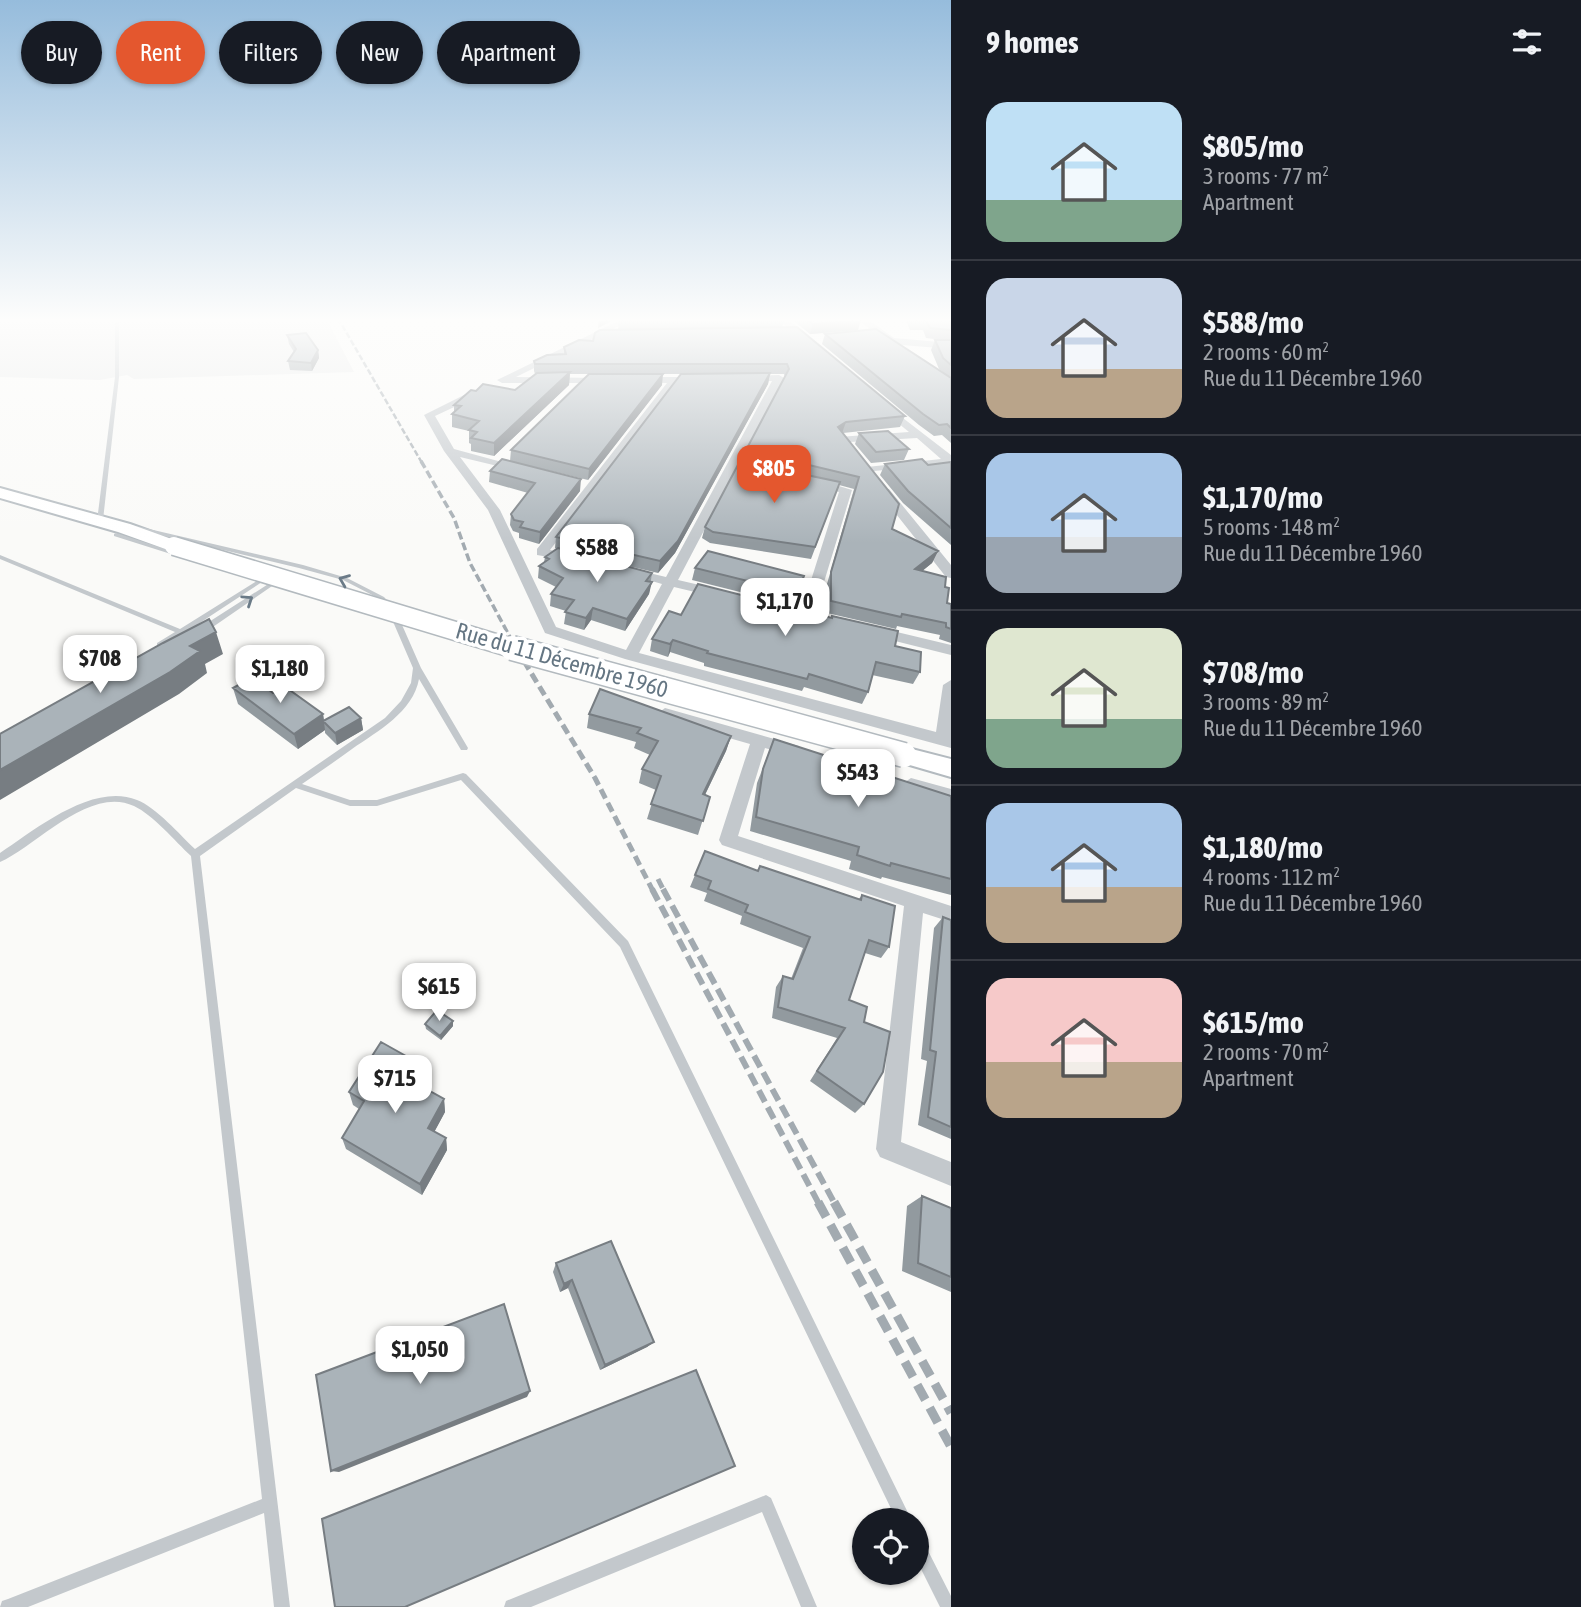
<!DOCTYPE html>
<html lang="en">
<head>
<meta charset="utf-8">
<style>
	:root { --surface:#171b24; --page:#20242c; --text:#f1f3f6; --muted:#9ea1a6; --line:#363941; --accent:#e4572e }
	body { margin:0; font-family:"Asap Condensed",sans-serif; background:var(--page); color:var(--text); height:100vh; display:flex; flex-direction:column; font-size:26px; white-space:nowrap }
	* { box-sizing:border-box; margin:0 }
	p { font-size:23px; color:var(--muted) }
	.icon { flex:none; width:38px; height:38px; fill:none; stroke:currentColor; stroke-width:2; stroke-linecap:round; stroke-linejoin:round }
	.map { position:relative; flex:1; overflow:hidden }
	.drawer { display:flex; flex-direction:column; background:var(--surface); width:630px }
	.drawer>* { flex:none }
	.guide { position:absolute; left:21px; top:21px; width:665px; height:63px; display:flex; gap:14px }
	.buttons { position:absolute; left:852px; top:1508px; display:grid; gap:14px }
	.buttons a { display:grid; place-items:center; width:77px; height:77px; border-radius:50%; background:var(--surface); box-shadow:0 2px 5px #0004; font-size:35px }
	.price { position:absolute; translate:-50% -60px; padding:0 16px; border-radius:14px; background:#fff; color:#222; font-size:23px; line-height:46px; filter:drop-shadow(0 2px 4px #0008) }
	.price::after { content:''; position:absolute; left:50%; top:42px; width:21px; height:16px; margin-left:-10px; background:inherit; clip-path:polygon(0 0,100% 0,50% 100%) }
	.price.selected { background:var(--accent); color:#fff }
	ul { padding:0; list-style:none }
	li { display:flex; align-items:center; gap:21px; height:175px; padding:0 35px }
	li+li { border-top:2px solid var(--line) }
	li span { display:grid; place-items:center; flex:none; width:196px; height:140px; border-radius:21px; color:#555 }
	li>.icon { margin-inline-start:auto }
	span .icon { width:84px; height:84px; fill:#fffc; stroke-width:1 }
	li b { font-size:30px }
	h2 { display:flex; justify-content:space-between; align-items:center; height:84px; padding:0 35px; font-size:30px }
	.pill { padding:0 24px; border-radius:32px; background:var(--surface); box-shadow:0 2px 5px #0004; font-size:24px; line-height:63px }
	.pill.selected { background:var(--accent); color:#fff }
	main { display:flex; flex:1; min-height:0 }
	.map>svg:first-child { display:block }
	.built { fill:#e8e9e9 }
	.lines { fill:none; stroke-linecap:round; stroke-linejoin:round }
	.secondary-casing { stroke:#b3babf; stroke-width:4 }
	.lane { fill:#c3c8cc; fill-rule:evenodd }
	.street { fill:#c3c8cc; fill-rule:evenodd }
	.secondary { fill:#fff; fill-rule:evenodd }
	.rail-far4 { stroke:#a2aab0; stroke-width:2.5; stroke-dasharray:6 2.5; stroke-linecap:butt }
	.rail-far3 { stroke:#a2aab0; stroke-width:3.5; stroke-dasharray:8 3.5; stroke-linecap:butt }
	.rail-far2 { stroke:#a2aab0; stroke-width:5; stroke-dasharray:10 5; stroke-linecap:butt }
	.rail-far1 { stroke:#a2aab0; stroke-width:6; stroke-dasharray:13 6; stroke-linecap:butt }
	.rail { stroke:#a2aab0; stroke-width:9; stroke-dasharray:17 9; stroke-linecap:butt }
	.secondary-bridge-far1-casing { stroke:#b3babf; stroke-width:21; stroke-linecap:butt }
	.secondary-bridge-casing { stroke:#b3babf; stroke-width:27; stroke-linecap:butt }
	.secondary-bridge-far1 { stroke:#fff; stroke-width:18 }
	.secondary-bridge { stroke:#fff; stroke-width:24 }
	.wall { fill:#929a9f }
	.shaded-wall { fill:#777d82 }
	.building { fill:#aab3b9; stroke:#777d82; stroke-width:2 }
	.oneway { stroke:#6a7a87 }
	.labels { text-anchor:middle; stroke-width:7; stroke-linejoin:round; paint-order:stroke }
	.street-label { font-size:23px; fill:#657683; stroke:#fff }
</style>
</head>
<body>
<main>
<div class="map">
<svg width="951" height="1607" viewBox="0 0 951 1607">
	<rect width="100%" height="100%" fill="#fafaf8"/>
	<path class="built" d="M0,318H326L354,372L134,379L127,375L100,380L0,377Z"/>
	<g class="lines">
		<defs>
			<path id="secondary" d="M0,488L130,524L180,542L183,546L180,550H168L118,532L0,498Z
				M904,747L951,759V777L896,761L892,755L896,749Z"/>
		</defs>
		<use href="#secondary" class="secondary-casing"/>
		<path class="lane" d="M115,318H119V377L103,520L107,522L104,524L97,521L115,377Z
			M132,525L303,565L347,578L384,597L395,609L421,668L468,748L467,750H461L419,679C413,712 378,731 352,749C336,761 319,772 302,784L350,800H377L463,773L466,774L628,941L912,1521H897L620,947L461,780L377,806H350L296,788L200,856L290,1607H274L264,1513L28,1607H0L2,1601L8,1599L262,1499L191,856C175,841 153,815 134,806C90,785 36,846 0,862V853C35,830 92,782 137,800C156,807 180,835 195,849L385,718L401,701L411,683L413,668L388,610L380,599L343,580L299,568L130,528L129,527Z
			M116,533L178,553L179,554L178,555H174L114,536V534Z
			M0,555L180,629L260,579H264L265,580L186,632V635H181L160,647H157V643L175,632L0,559Z
			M273,581L276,583L275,584L207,631H201V627Z
			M766,1495L771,1498L817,1607H801L762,1512L531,1607H504L506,1601Z
			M917,1536L922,1539L951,1596V1607H940L917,1561Z"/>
		<path class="street" d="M624,318H635L516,377L603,378L607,379V383H502L497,380Z
			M777,318H787L814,342L806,344Z
			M856,318H866L894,338L951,343V349L890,344Z
			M747,376L779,375L784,378L678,580L721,590L723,593L716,597L674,587L639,653L936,732L943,685L951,680V748L625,659L545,633L488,510L444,451L424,415L474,390H482V394L435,416L454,449L524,468L518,471L460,457L500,510L556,627L626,650L662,584L621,572L628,568L666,577L772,381H744V377Z
			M638,377H698L703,380L698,383H677L550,550L578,556V562L537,555V549L667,383L634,382V378Z
			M886,405L951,455V464L863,472V468L867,467L941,459L917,438L850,442L858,451L848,453L837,439L838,437L909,432L882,410L881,408Z
			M816,479L852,490L814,615L807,619L800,615L839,492L812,485L810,483Z
			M881,489H889L951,565V578L946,577L881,495Z
			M876,627L951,645V655L871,635L869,632Z
			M665,708L799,746L801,750L793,756L765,748L738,836L951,906V922L923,913L901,1142L951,1162V1186L880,1157L876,1149L904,906L722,845L719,840L750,744L659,718L657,714Z
			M911,778L951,789V803L905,789L902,784Z"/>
		<use href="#secondary" class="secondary"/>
		<path class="rail-far4" d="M338,318L422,463"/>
		<path class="rail-far3" d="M421,461L454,518L470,563L517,650"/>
		<path class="rail-far2" d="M516,648L595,778L653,891
			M658,879L664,891"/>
		<path class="rail-far1" d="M652,889L819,1204
			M663,889L835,1204"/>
		<path class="rail" d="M818,1202L951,1447
			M834,1202L951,1413"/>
		<defs>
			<path id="secondary-bridge-far1" d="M174,546L518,650"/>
			<path id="secondary-bridge" d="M512,648L904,755"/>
		</defs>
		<use href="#secondary-bridge-far1" class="secondary-bridge-far1-casing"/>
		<use href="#secondary-bridge" class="secondary-bridge-casing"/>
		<use href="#secondary-bridge-far1" class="secondary-bridge-far1"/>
		<use href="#secondary-bridge" class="secondary-bridge"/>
	</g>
	<path class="wall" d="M623,318H785L782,327L618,330L619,320Z
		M790,318H859L858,330L810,334Z
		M905,318H951V443L942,435L934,436L919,425L822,344L825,334L944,373L939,369L931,350L935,340H943L926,338L923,330H910Z
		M797,327L905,416L900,427L843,433L892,529L938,551L932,563L922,571L945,587L947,603L951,604V643L939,639L940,635L897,626L896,629L827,613V584L854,489L839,485L811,559L710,543L702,538L705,527L743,461L746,450L785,377L784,374H770L768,384L675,553L658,573L595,558L652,573L649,594L625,631L591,620L584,630L564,624L566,611L550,606L551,594L556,587L538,578L539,566L544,562L545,557L557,549L555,548L556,537L681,374H593L662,385L588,480L510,461L511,450L589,374H570L569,385L494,456L471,451V444L469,443V431L452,427V414L454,412V405L476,391L515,390L535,374L534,371V361L564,355V347L593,341Z
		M287,335L318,350L319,358L312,371L290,370L288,361L294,352L289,344Z
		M859,433L909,449L904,460L871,463L855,444Z
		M951,462V545L903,503L880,475L885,464L928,465Z
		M490,471L580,491L539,544L519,538V533L513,531L510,525L511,514L528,493L489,482Z
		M695,568L804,576L792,605L692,580Z
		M681,615L831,618L832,616L895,646L920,672L913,684L872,675L868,692L862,704L804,687L802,691L704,666V663L670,652L668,657L650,651L652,639Z
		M233,688L273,693L323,714L324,720L361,718L363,730L337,745L325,733V730L298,749L238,704Z
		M589,714L731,736L726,751L705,795L710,797L698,835L647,819L656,790L639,783L642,769L650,755L634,748L636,742L587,728Z
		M774,739L951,796V895L882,877L881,879L849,869L851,861L750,831L757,783Z
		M760,866L858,900L862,895L889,947L881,958L865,953L849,1000L864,1022V1104L855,1113L810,1081L837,1038L772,1018L776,987L783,976L791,979L803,948L740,924L742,916L704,901L707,893L690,887L695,875L758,871Z
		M943,917L951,920V1139L918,1125L927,1061L921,1059L934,928Z
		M453,1021V1026L441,1040L426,1029L425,1024Z
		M422,1065L423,1078L419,1085L444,1099L445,1112L434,1132L446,1138L447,1150L422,1195L346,1149L342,1138L359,1109L353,1105L349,1092Z
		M922,1196L951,1208V1292L902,1271L907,1206Z
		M556,1263L654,1342L647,1347L600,1370L568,1288L560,1292L553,1272Z"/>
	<path class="shaded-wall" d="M599,318H618L598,328Z
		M874,318H896L873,320Z
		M861,320L858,330L810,334L813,324Z
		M318,350L319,358L312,371L311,363Z
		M570,372L569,385L494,456V443Z
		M770,373L768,384L675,553L658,573L660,561Z
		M663,374L662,385L588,480L589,469Z
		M846,422L842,433L838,427Z
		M581,479L580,491L539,544L540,532Z
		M938,551L932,563L910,581L915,569Z
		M652,582L649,594L625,631L627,619Z
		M593,608L591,620L584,630L586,618Z
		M216,632L223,654L205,664L207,673L179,694L0,800V770L190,646Z
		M673,640L670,652L668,657L670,644Z
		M323,714L325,730L298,749L294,734Z
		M361,718L363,730L337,745L335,733Z
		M731,736L726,751L698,809L703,794Z
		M453,1021V1026L441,1040L440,1036Z
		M422,1065L423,1078L414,1094L412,1081Z
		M444,1099L445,1112L430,1140L428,1128Z
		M446,1138L447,1150L422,1195L420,1184Z
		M572,1280L568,1288L560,1292L564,1284Z
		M654,1342L647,1347L600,1370L605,1365Z
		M530,1391L527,1397L339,1472L331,1471Z"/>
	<path class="building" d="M623,318H708L619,320Z
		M805,318H859L861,320L813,324Z
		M913,318H951V330L930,328L926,320H914Z
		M797,327L905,416L846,422L838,427L899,504L892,529L938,551L915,569L946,577L945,587L949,588L947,603L951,604V629L946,627V623L902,614L901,617L831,601V572L859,477L746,450L789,369L787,364H535L534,361L547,355L566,354L564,347L579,340L593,341L595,333L600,330Z
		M876,329L951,378V428L947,424L939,425L923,414L825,334Z
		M306,333L318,350L311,363L288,361L296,349L287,335Z
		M935,340H951V365L943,358Z
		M570,372L494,443L471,438L477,432L469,430L479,421L452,414L461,406L454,405L471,390L476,391L483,384L515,390L537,373Z
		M770,373L678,541L660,561L556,537L681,374Z
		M589,374H663L589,469L511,450Z
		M888,431L909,449L876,452L859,433Z
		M502,459L581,479L540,532L520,527L523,522L514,520L511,514L535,483L490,471Z
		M922,459L928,465L951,462V528L908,491L885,464Z
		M740,461L840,482L815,547L713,532L705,527Z
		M558,548L652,573L646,581L652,582L627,619L593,608L586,618L565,612L574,600L551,594L563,578L539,566L549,559L545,557Z
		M708,551L804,576L797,593L695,568Z
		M698,584L832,618V616L898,631L895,646L921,652L920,672L876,662L868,692L809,674L807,679L707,653L708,651L673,640L670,644L652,639L669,611L681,615Z
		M209,619L216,632L190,646L200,651L170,672L0,770V734L163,643Z
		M253,677L273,693L284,686L323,714L294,734L233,688Z
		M600,689L731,736L703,794L710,797L703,821L651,804L661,776L642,769L658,741L637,733L641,728L589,714Z
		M349,707L361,718L335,733L323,721Z
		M774,739L951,796V879L891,863L890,866L857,855L859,847L756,817L763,769Z
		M705,851L758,871L760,866L861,900L862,895L895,906L889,947L869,940L849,1000L867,1007L864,1022L890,1032L883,1072L864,1104L817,1071L845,1028L778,1007L783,976L793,979L810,937L745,912L748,905L708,889L711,881L695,875Z
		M943,917L951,920V1127L928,1117L936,1052L930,1050Z
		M437,1010L453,1021L440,1036L425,1024Z
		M381,1042L422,1065L412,1081L444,1099L428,1128L446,1138L420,1184L342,1138L364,1101L349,1092Z
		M922,1196L951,1208V1277L918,1263Z
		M611,1241L654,1342L605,1365L572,1280L564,1284L556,1263Z
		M504,1304L530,1391L331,1471L316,1375Z
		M696,1370L735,1466L405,1607H335L322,1519Z"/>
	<defs><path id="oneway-chevron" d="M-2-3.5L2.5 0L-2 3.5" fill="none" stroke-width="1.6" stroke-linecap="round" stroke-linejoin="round" transform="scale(1.75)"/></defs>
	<g class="oneway">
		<use href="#oneway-chevron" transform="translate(344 580) rotate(-158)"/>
		<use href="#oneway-chevron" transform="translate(248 600) rotate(-34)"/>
	</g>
	<linearGradient id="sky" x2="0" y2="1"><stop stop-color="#96bcdc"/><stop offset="0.59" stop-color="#fdfdfc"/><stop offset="1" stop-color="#fdfdfc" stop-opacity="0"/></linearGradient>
	<rect width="951" height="543" fill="url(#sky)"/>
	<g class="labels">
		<g class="street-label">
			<text transform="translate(562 660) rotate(16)" y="8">Rue du 11 Décembre 1960</text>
		</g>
	</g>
</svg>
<div class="buttons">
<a><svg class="icon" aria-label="locate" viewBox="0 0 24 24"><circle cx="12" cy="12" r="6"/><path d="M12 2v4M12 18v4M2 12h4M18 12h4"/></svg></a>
</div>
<b class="price selected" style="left:774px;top:505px">$805</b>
<b class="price" style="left:597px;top:584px">$588</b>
<b class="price" style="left:785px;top:638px">$1,170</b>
<b class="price" style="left:100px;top:695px">$708</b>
<b class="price" style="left:280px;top:705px">$1,180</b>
<b class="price" style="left:858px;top:809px">$543</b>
<b class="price" style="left:439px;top:1023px">$615</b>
<b class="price" style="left:395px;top:1115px">$715</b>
<b class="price" style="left:420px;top:1386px">$1,050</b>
<div class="guide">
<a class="pill">Buy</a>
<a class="pill selected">Rent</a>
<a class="pill">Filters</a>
<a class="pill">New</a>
<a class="pill">Apartment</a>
</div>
</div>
<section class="drawer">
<h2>9 homes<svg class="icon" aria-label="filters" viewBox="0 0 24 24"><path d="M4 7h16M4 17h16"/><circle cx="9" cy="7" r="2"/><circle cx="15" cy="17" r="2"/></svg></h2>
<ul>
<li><span style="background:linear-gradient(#bfe0f5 70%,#7fa58c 0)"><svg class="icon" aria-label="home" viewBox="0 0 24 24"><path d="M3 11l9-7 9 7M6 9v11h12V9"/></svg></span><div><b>$805/mo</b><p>3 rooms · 77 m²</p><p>Apartment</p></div></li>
<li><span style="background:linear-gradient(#c9d6e8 65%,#b9a48a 0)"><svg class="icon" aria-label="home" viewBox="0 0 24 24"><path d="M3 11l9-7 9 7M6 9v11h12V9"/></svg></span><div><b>$588/mo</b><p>2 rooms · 60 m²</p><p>Rue du 11 Décembre 1960</p></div></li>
<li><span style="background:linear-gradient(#a9c7e8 60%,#9aa5b1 0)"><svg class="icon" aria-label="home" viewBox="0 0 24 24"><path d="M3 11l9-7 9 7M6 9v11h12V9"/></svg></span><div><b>$1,170/mo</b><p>5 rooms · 148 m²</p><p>Rue du 11 Décembre 1960</p></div></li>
<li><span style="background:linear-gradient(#dfe7d0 65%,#7fa58c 0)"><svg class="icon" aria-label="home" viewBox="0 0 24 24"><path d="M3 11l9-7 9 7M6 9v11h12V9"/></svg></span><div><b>$708/mo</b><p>3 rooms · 89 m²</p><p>Rue du 11 Décembre 1960</p></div></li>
<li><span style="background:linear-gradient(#a9c7e8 60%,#b9a48a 0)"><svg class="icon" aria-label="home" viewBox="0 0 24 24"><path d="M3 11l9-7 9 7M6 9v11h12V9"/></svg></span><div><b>$1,180/mo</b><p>4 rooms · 112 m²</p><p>Rue du 11 Décembre 1960</p></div></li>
<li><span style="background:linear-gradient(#f6c9c9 60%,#b9a48a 0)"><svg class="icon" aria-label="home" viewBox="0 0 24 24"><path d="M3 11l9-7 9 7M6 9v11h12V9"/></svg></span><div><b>$615/mo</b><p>2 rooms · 70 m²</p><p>Apartment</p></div></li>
</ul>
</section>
</main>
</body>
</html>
